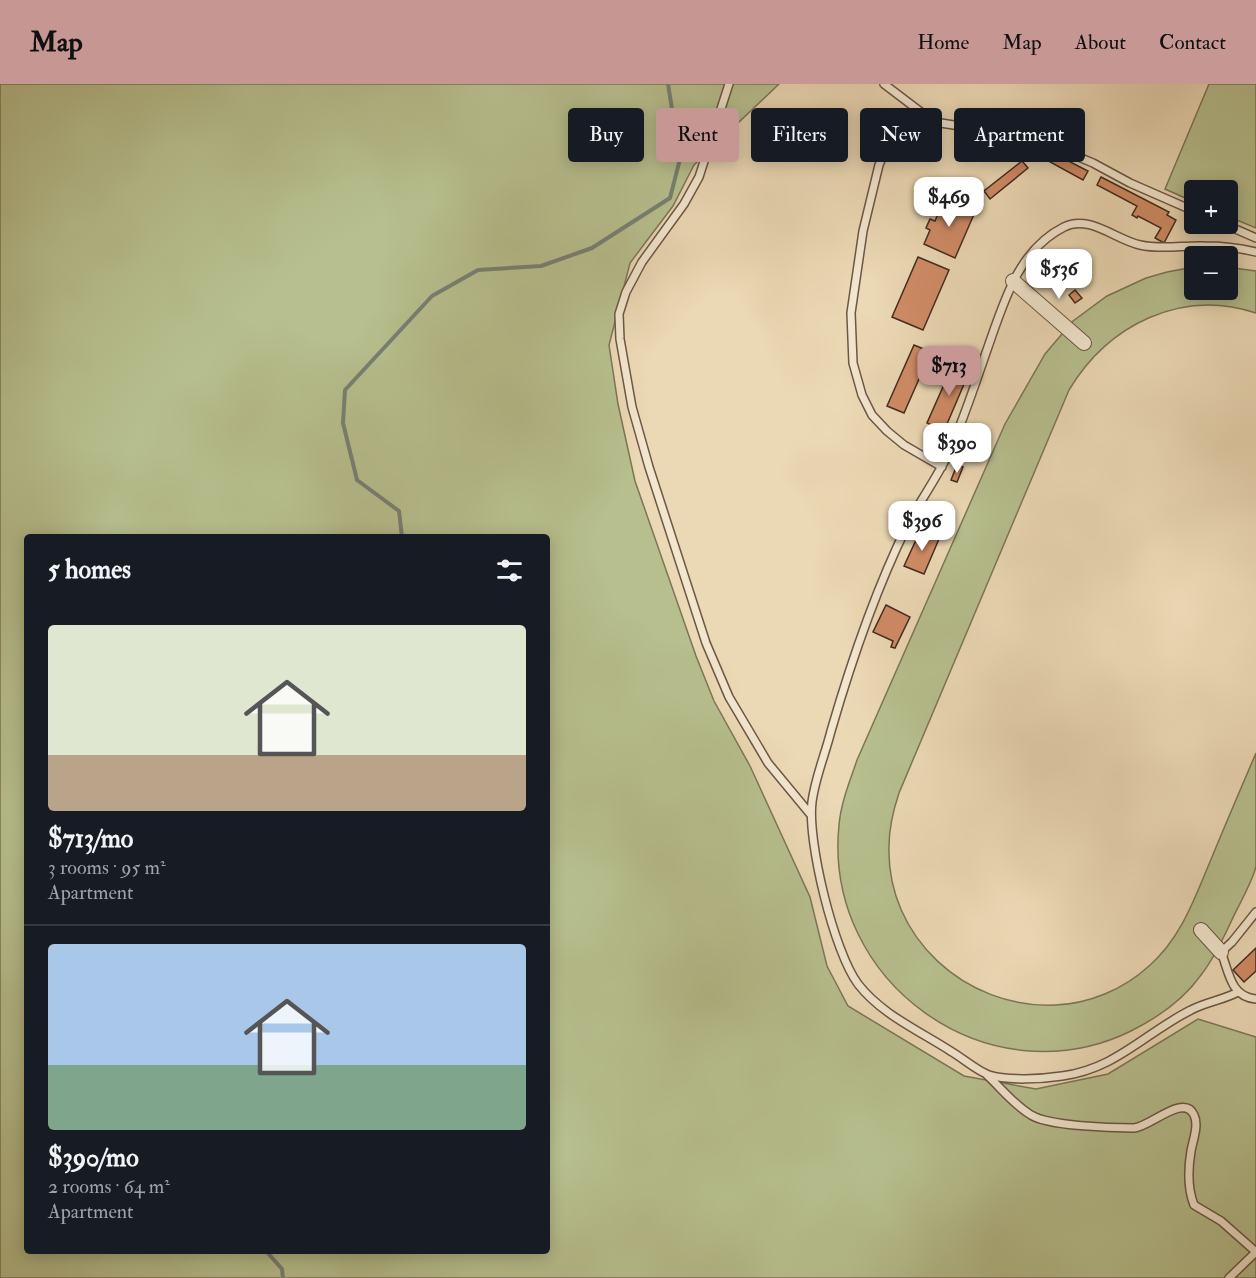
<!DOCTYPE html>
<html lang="en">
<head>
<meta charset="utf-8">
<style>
	:root { --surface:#171b24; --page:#242831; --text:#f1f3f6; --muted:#9ea1a6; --line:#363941; --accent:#c59692 }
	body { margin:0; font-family:"IM FELL Double Pica",serif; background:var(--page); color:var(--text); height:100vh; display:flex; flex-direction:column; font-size:22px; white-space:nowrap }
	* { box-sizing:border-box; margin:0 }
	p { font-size:20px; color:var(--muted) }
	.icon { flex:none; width:33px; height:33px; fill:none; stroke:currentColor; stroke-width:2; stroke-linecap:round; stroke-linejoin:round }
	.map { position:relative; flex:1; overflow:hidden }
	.sheet { position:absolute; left:24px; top:450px; width:526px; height:720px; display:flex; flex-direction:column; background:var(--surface); border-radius:6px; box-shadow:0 3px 15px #0003 }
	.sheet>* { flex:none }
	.hud { position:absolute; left:568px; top:24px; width:570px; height:54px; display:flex; gap:12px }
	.buttons { position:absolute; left:1184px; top:96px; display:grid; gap:12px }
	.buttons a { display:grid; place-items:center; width:54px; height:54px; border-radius:6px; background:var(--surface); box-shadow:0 3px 15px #0003; font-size:30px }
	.price { position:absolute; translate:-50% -51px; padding:0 14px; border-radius:12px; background:#fff; color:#222; font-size:20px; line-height:39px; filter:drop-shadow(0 2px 3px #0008) }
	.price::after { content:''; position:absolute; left:50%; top:36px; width:18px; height:14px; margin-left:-9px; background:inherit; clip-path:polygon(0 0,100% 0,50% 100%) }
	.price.active { background:var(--accent); color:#111 }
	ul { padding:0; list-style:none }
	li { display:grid; align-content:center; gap:12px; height:318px; padding:0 24px }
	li+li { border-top:2px solid var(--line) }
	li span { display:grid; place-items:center; height:186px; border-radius:6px; color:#555 }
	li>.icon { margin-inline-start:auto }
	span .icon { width:108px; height:108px; fill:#fffc; stroke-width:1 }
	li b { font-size:26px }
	h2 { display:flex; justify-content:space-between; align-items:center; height:72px; padding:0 24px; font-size:26px }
	.tag { padding:0 21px; border-radius:6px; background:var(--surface); box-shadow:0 3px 15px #0003; font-size:21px; line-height:54px }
	.tag.active { background:var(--accent); color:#111 }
	header { display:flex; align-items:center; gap:36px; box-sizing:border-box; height:84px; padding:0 30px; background:var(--accent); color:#111 }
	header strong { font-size:28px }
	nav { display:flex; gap:33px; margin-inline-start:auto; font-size:21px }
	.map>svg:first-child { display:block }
	.green { fill:#b7bf8e; stroke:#7c7558; stroke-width:1.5; fill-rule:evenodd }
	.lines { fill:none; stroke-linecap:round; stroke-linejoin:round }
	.stream { stroke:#768173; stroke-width:4 }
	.building { fill:#d08c66; stroke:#422b21; stroke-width:1.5 }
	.lane-casing { stroke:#6c5646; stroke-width:10 }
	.street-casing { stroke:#6c5646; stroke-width:16 }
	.lane { stroke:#f2e6ce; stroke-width:7 }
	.street { stroke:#f2e6ce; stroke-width:14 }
</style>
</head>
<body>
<header>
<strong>Map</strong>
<nav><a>Home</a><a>Map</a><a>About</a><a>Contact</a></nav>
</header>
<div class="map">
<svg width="1256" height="1194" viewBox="0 0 1256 1194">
	<rect width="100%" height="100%" fill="#ebd8b4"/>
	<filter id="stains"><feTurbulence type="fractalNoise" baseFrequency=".00333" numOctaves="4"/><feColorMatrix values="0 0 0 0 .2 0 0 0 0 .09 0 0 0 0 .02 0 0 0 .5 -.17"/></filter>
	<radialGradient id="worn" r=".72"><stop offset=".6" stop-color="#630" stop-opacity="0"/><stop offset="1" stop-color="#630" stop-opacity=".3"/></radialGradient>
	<path class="green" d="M0,0H779L694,81L673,122L630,179L609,261L618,320L635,397L696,572L714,617L750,682L810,813L827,882L848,922L964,992L1036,1005L1108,990L1198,935L1256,953V1194H0ZM27,453H548V1167H27Z
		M1209,0H1256V144L1227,132V106H1194V118L1165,105Z
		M1194,183V206H1227V183L1256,187V229C1181,204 1108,241 1069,306L899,709C893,727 889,744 889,762C886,853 966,925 1055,921C1089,920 1124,905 1149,882C1182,853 1195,813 1212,773C1226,739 1241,704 1256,669C1256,695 1256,720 1256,746C1256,758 1256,771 1256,782C1254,795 1236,826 1230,840C1222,857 1213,876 1201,891C1184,915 1157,934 1131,947C988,1017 823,898 839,741C841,718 850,697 857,676L1005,340L1045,270L1073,237L1107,212L1146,194L1167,188Z"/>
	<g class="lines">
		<path class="stream" d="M402,453L399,427L357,396L343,339L345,306L432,212L478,186L541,182L592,164L670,114L680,75L668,0
			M266,1167L282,1185L283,1194"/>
	</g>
	<path class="building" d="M1045,65L1088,87L1083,96L1041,73Z
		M1022,77L1028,84L990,115L984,107Z
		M1101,93L1169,128L1167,131L1176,136L1164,159L1155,154L1161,144L1138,132L1137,134L1132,131L1137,122L1097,101Z
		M944,115L975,128L955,174L924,160L930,146L926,144L930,135L935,137Z
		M1052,169L1079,184L1069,201L1042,186Z
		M918,173L949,186L923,246L892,233Z
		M1075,206L1082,214L1075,219L1069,211Z
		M914,261L931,268L904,329L887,322Z
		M954,278L970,286L944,347L927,339Z
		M957,381L963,383L957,398L951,396Z
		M922,443L929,446L927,450L939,455L924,490L904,482Z
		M886,521L910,533L895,564L891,563L893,557L873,548Z
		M1256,864V887L1244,898L1233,886Z"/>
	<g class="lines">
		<defs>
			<path id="lane" d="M729,0L699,93L684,120L642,178L626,208L619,230L620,255L632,323L649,383L706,559L729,613L768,679L811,731
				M884,0L934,38
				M1224,140L1256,154
				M942,383L904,361L887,347L872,331L862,311L853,279L851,229L863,147L879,81L889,57L895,50L913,40L934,38L980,45L1043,58L1093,79L1130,99L1194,127
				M1256,828L1232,858L1221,868C1229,887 1230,913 1256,915
				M1238,908C1223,916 1206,918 1191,926C1145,949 1116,985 1062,992C1042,995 1008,997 989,991C977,987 964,975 952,968C920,947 882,931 858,900C834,868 807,757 812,718C815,694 825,671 831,647C851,578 875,507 907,442C920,416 938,393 950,366C965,332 976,297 988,263C1004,218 1018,166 1064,143C1089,130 1116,156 1140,161C1162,166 1183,161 1205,162C1223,162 1239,164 1256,168
				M987,991C1001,1004 1014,1021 1031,1031C1048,1042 1112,1044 1134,1044C1150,1043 1184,1009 1194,1031C1199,1041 1193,1056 1191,1067C1188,1085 1187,1103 1194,1121L1221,1137L1256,1168
				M1229,1194L1256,1168"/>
			<path id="street" d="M1013,197L1084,259
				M1201,846L1221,868"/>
		</defs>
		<use href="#lane" class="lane-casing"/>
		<use href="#street" class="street-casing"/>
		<use href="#lane" class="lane"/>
		<use href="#street" class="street"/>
	</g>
	<rect width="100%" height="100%" filter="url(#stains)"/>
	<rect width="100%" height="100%" fill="url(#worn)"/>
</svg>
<div class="buttons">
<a>+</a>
<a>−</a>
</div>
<b class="price" style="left:949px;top:144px">$469</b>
<b class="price" style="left:1059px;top:216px">$536</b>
<b class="price active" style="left:949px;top:313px">$713</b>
<b class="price" style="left:957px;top:390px">$390</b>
<b class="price" style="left:922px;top:468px">$396</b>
<div class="hud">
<a class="tag">Buy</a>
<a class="tag active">Rent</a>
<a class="tag">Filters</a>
<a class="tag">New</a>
<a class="tag">Apartment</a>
</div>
<section class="sheet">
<h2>5 homes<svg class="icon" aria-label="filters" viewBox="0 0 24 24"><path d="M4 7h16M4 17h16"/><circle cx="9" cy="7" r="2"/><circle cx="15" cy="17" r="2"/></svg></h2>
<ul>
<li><span style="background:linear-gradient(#dfe7d0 70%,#b9a48a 0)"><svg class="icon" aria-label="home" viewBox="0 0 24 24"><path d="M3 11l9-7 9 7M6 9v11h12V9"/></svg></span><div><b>$713/mo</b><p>3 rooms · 95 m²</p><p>Apartment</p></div></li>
<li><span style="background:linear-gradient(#a9c7e8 65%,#7fa58c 0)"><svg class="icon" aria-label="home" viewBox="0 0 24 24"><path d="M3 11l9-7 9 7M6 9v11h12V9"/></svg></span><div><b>$390/mo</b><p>2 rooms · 64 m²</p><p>Apartment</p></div></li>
</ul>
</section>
</div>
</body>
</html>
